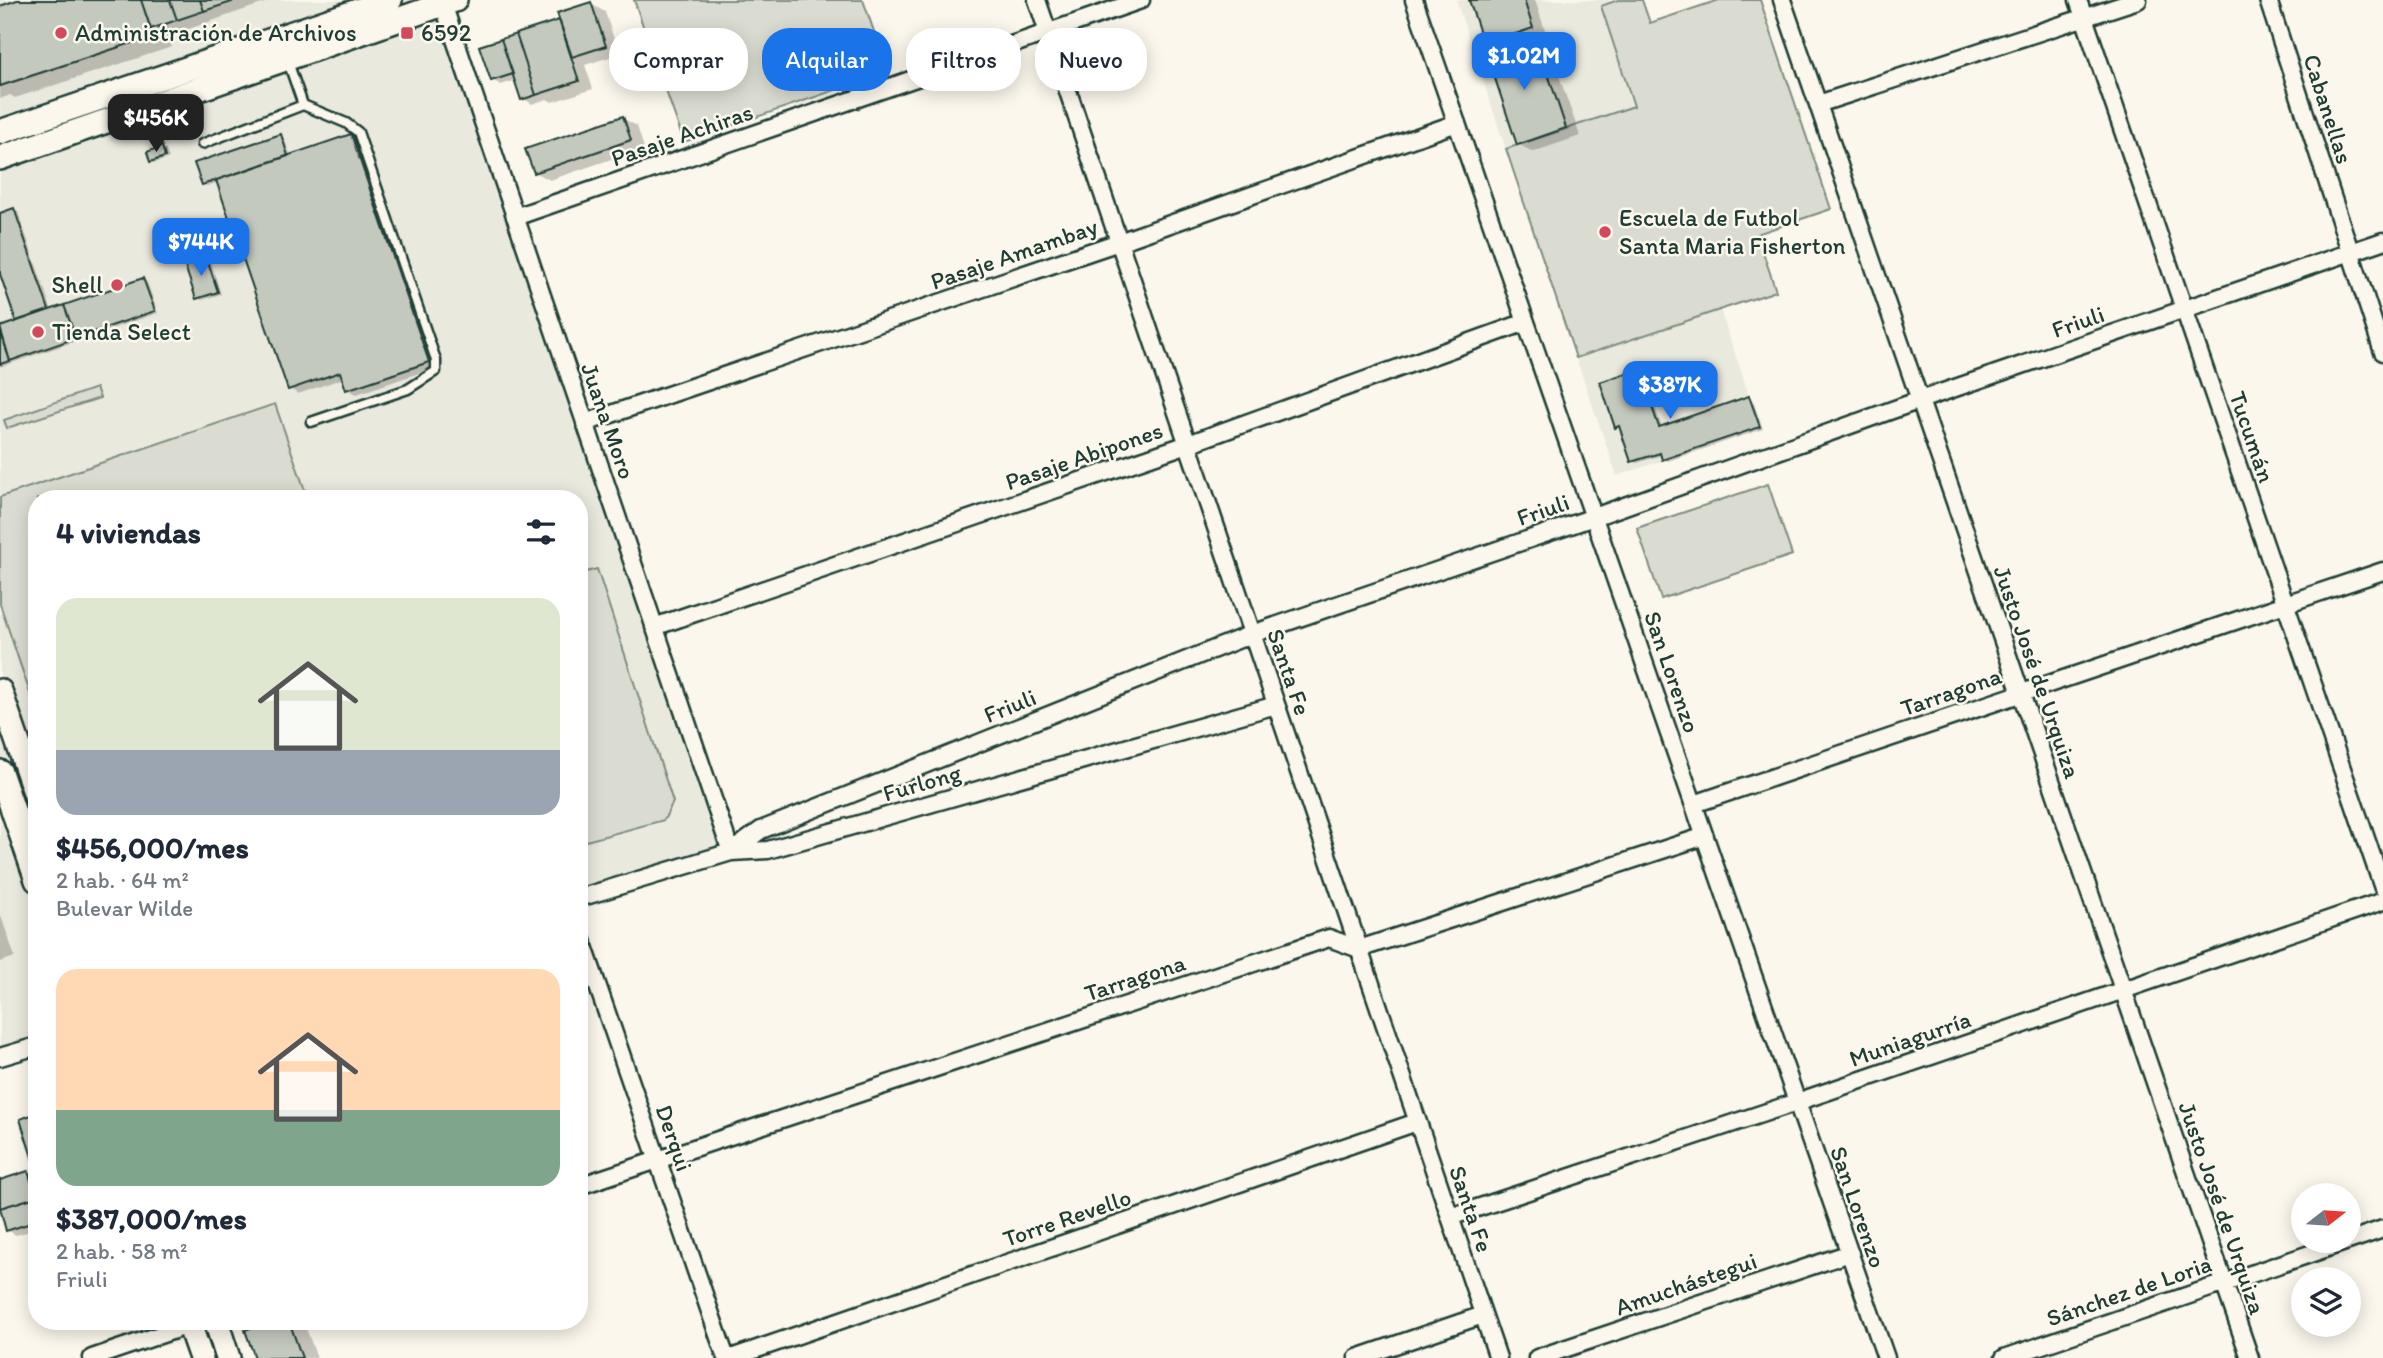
<!DOCTYPE html>
<html lang="es">
<head>
<meta charset="utf-8">
<style>
	:root { --surface:#fff; --page:#f6f6f7; --text:#1f2937; --muted:#747a83; --accent:#1a73e8 }
	body { margin:0; font-family:Itim,sans-serif; background:var(--page); color:var(--text); height:100vh; display:flex; flex-direction:column; font-size:26px; white-space:nowrap }
	* { box-sizing:border-box; margin:0 }
	p { font-size:23px; color:var(--muted) }
	.icon { flex:none; width:38px; height:38px; fill:none; stroke:currentColor; stroke-width:2; stroke-linecap:round; stroke-linejoin:round }
	.map { position:relative; flex:1; overflow:hidden }
	.sheet { position:absolute; left:28px; top:490px; width:560px; height:840px; display:flex; flex-direction:column; background:var(--surface); border-radius:28px; box-shadow:0 4px 18px #0003 }
	.sheet>* { flex:none }
	.hud { position:absolute; left:609px; top:28px; width:665px; height:63px; display:flex; gap:14px }
	.needle { width:46px; rotate:73deg }
	.tools { position:absolute; left:2291px; top:1183px; display:grid; gap:14px }
	.tools a { display:grid; place-items:center; width:70px; height:70px; border-radius:50%; background:var(--surface); box-shadow:0 4px 18px #0003; font-size:35px }
	.price { position:absolute; translate:-50% -60px; padding:0 16px; border-radius:14px; background:var(--accent); color:#fff; font-size:23px; line-height:46px; filter:drop-shadow(0 2px 4px #0008) }
	.price::after { content:''; position:absolute; left:50%; top:42px; width:21px; height:16px; margin-left:-10px; background:inherit; clip-path:polygon(0 0,100% 0,50% 100%) }
	.price.active { background:#222; color:#fff }
	ul { padding:0; list-style:none }
	li { display:grid; align-content:center; gap:14px; height:371px; padding:0 28px }
	li span { display:grid; place-items:center; height:217px; border-radius:21px; color:#555 }
	li>.icon { margin-inline-start:auto }
	span .icon { width:126px; height:126px; fill:#fffc; stroke-width:1 }
	li b { font-size:30px }
	h2 { display:flex; justify-content:space-between; align-items:center; height:84px; padding:0 28px; font-size:30px }
	.pill { padding:0 24px; border-radius:28px; background:var(--surface); box-shadow:0 4px 18px #0003; font-size:24px; line-height:63px }
	.pill.active { background:var(--accent); color:#fff }
	.map>svg:first-child { display:block }
	.built { fill:#eae9de }
	.green { fill:#dbdcd1; stroke:#7d8c82; stroke-width:2 }
	.shadow { fill:#0003 }
	.building { fill:#c4c9be; stroke:#1f3d34; stroke-width:2 }
	.lines { fill:none; stroke-linecap:round; stroke-linejoin:round }
	.lane-casing { stroke:#1f3d34; stroke-width:13 }
	.street-casing { stroke:#1f3d34; stroke-width:21 }
	.secondary-casing { stroke:#1f3d34; stroke-width:28 }
	.lane { stroke:#fbf7ec; stroke-width:8 }
	.street { stroke:#fbf7ec; stroke-width:16 }
	.secondary { stroke:#fbf7ec; stroke-width:23 }
	.poi-dot { fill:#d1495b; stroke:#fbf7ec; stroke-width:2.5 }
	.labels { text-anchor:middle; stroke-width:5; stroke-linejoin:round; paint-order:stroke }
	.poi-label { font-size:24px; fill:#1f3d34; stroke:#fbf7ec; text-anchor:start }
	.street-label { font-size:24px; fill:#1f3d34; stroke:#fbf7ec }
</style>
</head>
<body>
<div class="map">
<svg width="2383" height="1358" viewBox="0 0 2383 1358">
	<rect width="100%" height="100%" fill="#fbf7ec"/>
	<filter id="ink" filterUnits="userSpaceOnUse"><feTurbulence type="fractalNoise" baseFrequency=".0143" numOctaves="2"/><feDisplacementMap in="SourceGraphic" scale="14" xChannelSelector="R" yChannelSelector="G"/><feConvolveMatrix kernelMatrix="1 2 1 2 8 2 1 2 1" color-interpolation-filters="sRGB"/></filter>
	<g filter="url(#ink)">
		<path class="built" d="M0,0H442L731,852L579,898V499H37V1046L0,1057Z
			M1456,0H1610L1611,2L1601,6L1634,106L1506,149Z
			M1720,310L1760,427L1617,476L1576,358Z"/>
		<path class="green" d="M634,0H863L888,72L684,142Z
			M1618,0H1642L1650,23L1719,0H1760L1831,209L1757,234L1776,291L1576,358L1506,149L1634,106L1601,6Z
			M96,388L100,398L7,428L4,420Z
			M275,404L308,499H37V714L0,604V497Z
			M1768,484L1792,555L1661,599L1637,528Z
			M597,569L673,802L664,820L579,843V574Z"/>
		<path class="shadow" d="M22,0H273L168,36L172,47L15,98L10,95L0,99V8Z
			M1471,0H1535L1547,36L1529,42L1537,67L1544,64L1558,73L1580,136L1533,152L1518,144Z
			M591,4L605,12L619,54L585,65L593,89L552,102L547,99L532,104L523,98L517,80L501,85L492,80L481,47L562,21Z
			M622,118L637,126L644,148L550,180L535,172Z
			M280,136L284,138L291,156L351,136L360,141L437,367L357,394L347,389L344,378L298,394L289,388L219,182L207,186L203,184Z
			M162,148L166,150L169,158L155,163L151,160Z
			M14,210L18,212L52,311L143,280L147,282L158,313L0,367V329L19,323L0,269V215Z
			M206,258L210,260L221,294L202,300L198,298Z
			M1639,371L1643,373L1662,428L1749,398L1753,401L1763,429L1668,461L1662,455L1637,463L1633,461L1622,429L1617,426Z
			M0,913L15,957L0,962Z
			M28,1173L34,1176L37,1175V1229L16,1235L7,1230L0,1208V1182Z
			M275,1321H295L306,1328L317,1358H256Z"/>
		<path class="building" d="M17,0H141L153,36L0,86V6Z
			M141,0H170L177,20L151,29Z
			M170,0H200L204,11L177,20Z
			M200,0H231L232,2L204,11Z
			M1469,0H1524L1533,28L1484,45Z
			M591,2L606,46L572,57L557,13Z
			M559,20L579,81L536,95L516,34Z
			M516,34L536,95L521,100L501,39Z
			M1515,34L1527,68L1544,62L1566,128L1517,145L1484,45Z
			M501,39L513,74L491,81L479,46Z
			M623,116L631,140L534,173L525,149Z
			M281,134L288,156L202,185L194,163Z
			M351,134L429,362L346,390L340,372L288,390L216,180Z
			M162,146L165,157L150,162L147,152Z
			M14,208L49,310L16,321L0,274V213Z
			M206,256L218,292L196,299L184,263Z
			M143,278L155,311L76,338L64,305Z
			M64,305L76,338L10,361L0,327Z
			M0,332L10,361L0,364Z
			M1639,369L1659,427L1749,396L1760,427L1662,460L1660,453L1631,462L1619,426L1615,428L1600,382Z
			M37,1113V1170H36L20,1119Z
			M28,1171L36,1197L0,1208V1180Z
			M37,1174V1198L30,1176Z
			M36,1197L37,1221L6,1231L0,1208Z
			M269,1321H289L302,1358H255L245,1330Z"/>
		<g class="lines">
			<defs>
				<path id="lane" d="M287,59L303,105L346,123L358,132L436,360V371L408,389L311,422
					M202,144L303,105"/>
				<path id="street" d="M1037,0L1498,1358
					M1414,0L1886,1358
					M1782,0L2250,1358
					M2078,0L2383,888
					M2268,0L2383,352
					M443,4L731,852
					M1818,104L2138,0
					M515,217L1141,0
					M585,423L1119,242L1457,123
					M654,627L1188,444L1526,322
					M1694,804L2383,571
					M731,852L761,830L1252,634L1594,517L1920,400L2383,241
					M579,898L731,852L768,850L1276,705
					M579,932L726,1358
					M0,1057L37,1046
					M579,1186L1329,938L1359,949L1705,836
					M1450,1217L1797,1102L2383,901
					M2348,1241L2383,1229
					M92,1358L189,1325
					M731,1358L1417,1122
					M1357,1358L1483,1315
					M1537,1358L1850,1253
					M2004,1358L2348,1241"/>
				<path id="secondary" d="M0,132L390,0
					M0,158L455,0
					M0,691L37,798
					M0,772L37,880
					M188,1321L201,1358
					M216,1321L228,1358"/>
			</defs>
			<use href="#lane" class="lane-casing"/>
			<use href="#street" class="street-casing"/>
			<use href="#secondary" class="secondary-casing"/>
			<use href="#lane" class="lane"/>
			<use href="#street" class="street"/>
			<use href="#secondary" class="secondary"/>
		</g>
	</g>
	<g class="poi-dot">
		<circle cx="61" cy="33" r="7"/>
		<rect x="400" y="26" width="14" height="14" rx="3.5"/>
		<circle cx="1605" cy="232" r="7"/>
		<circle cx="117" cy="285" r="7"/>
		<circle cx="38" cy="332" r="7"/>
	</g>
	<g class="labels">
		<g class="poi-label">
			<text x="75" y="41">Administración de Archivos</text>
			<text x="421" y="41">6592</text>
			<text x="1619" y="226">Escuela de Futbol<tspan x="1619" dy="28">Santa Maria Fisherton</tspan></text>
			<text x="103" y="293" text-anchor="end">Shell</text>
			<text x="52" y="340">Tienda Select</text>
		</g>
		<g class="street-label">
			<text transform="translate(2328 109) rotate(72)" y="8">Cabanellas</text>
			<text transform="translate(682 135) rotate(-19)" y="8">Pasaje Achiras</text>
			<text transform="translate(1014 254) rotate(-19)" y="8">Pasaje Amambay</text>
			<text transform="translate(2078 322) rotate(-19)" y="8">Friuli</text>
			<text transform="translate(608 421) rotate(71)" y="8">Juana Moro</text>
			<text transform="translate(2252 437) rotate(71)" y="8">Tucumán</text>
			<text transform="translate(1084 456) rotate(-19)" y="8">Pasaje Abipones</text>
			<text transform="translate(1543 510) rotate(-19)" y="8">Friuli</text>
			<text transform="translate(1289 672) rotate(71)" y="8">Santa Fe</text>
			<text transform="translate(1672 672) rotate(71)" y="8">San Lorenzo</text>
			<text transform="translate(2037 672) rotate(71)" y="8">Justo José de Urquiza</text>
			<text transform="translate(1951 692) rotate(-19)" y="8">Tarragona</text>
			<text transform="translate(1010 706) rotate(-22)" y="8">Friuli</text>
			<text transform="translate(922 783) rotate(-16)" y="8">Furlong</text>
			<text transform="translate(1135 978) rotate(-18)" y="8">Tarragona</text>
			<text transform="translate(1910 1039) rotate(-19)" y="8">Muniagurría</text>
			<text transform="translate(674 1138) rotate(71)" y="8">Derqui</text>
			<text transform="translate(1858 1207) rotate(71)" y="8">San Lorenzo</text>
			<text transform="translate(2222 1208) rotate(71)" y="8">Justo José de Urquiza</text>
			<text transform="translate(1471 1209) rotate(71)" y="8">Santa Fe</text>
			<text transform="translate(1067 1218) rotate(-19)" y="8">Torre Revello</text>
			<text transform="translate(1686 1284) rotate(-19)" y="8">Amuchástegui</text>
			<text transform="translate(2129 1291) rotate(-19)" y="8">Sánchez de Loria</text>
		</g>
	</g>
</svg>
<div class="tools">
<a><svg class="needle" viewBox="-14 -14 28 28"><path d="M0-13l5 13h-10z" fill="#e53935"/><path d="M0 13l5-13h-10z" fill="#747a83"/></svg></a>
<a><svg class="icon" aria-label="layers" viewBox="0 0 24 24"><path d="M12 4l9 5-9 5-9-5zM3 14l9 5 9-5"/></svg></a>
</div>
<b class="price" style="left:1524px;top:92px">$1.02M</b>
<b class="price active" style="left:156px;top:154px">$456K</b>
<b class="price" style="left:201px;top:278px">$744K</b>
<b class="price" style="left:1670px;top:421px">$387K</b>
<div class="hud">
<a class="pill">Comprar</a>
<a class="pill active">Alquilar</a>
<a class="pill">Filtros</a>
<a class="pill">Nuevo</a>
</div>
<section class="sheet">
<h2>4 viviendas<svg class="icon" aria-label="filters" viewBox="0 0 24 24"><path d="M4 7h16M4 17h16"/><circle cx="9" cy="7" r="2"/><circle cx="15" cy="17" r="2"/></svg></h2>
<ul>
<li><span style="background:linear-gradient(#dfe7d0 70%,#9aa5b1 0)"><svg class="icon" aria-label="home" viewBox="0 0 24 24"><path d="M3 11l9-7 9 7M6 9v11h12V9"/></svg></span><div><b>$456,000/mes</b><p>2 hab. · 64 m²</p><p>Bulevar Wilde</p></div></li>
<li><span style="background:linear-gradient(#ffd9b3 65%,#7fa58c 0)"><svg class="icon" aria-label="home" viewBox="0 0 24 24"><path d="M3 11l9-7 9 7M6 9v11h12V9"/></svg></span><div><b>$387,000/mes</b><p>2 hab. · 58 m²</p><p>Friuli</p></div></li>
</ul>
</section>
</div>
</body>
</html>
